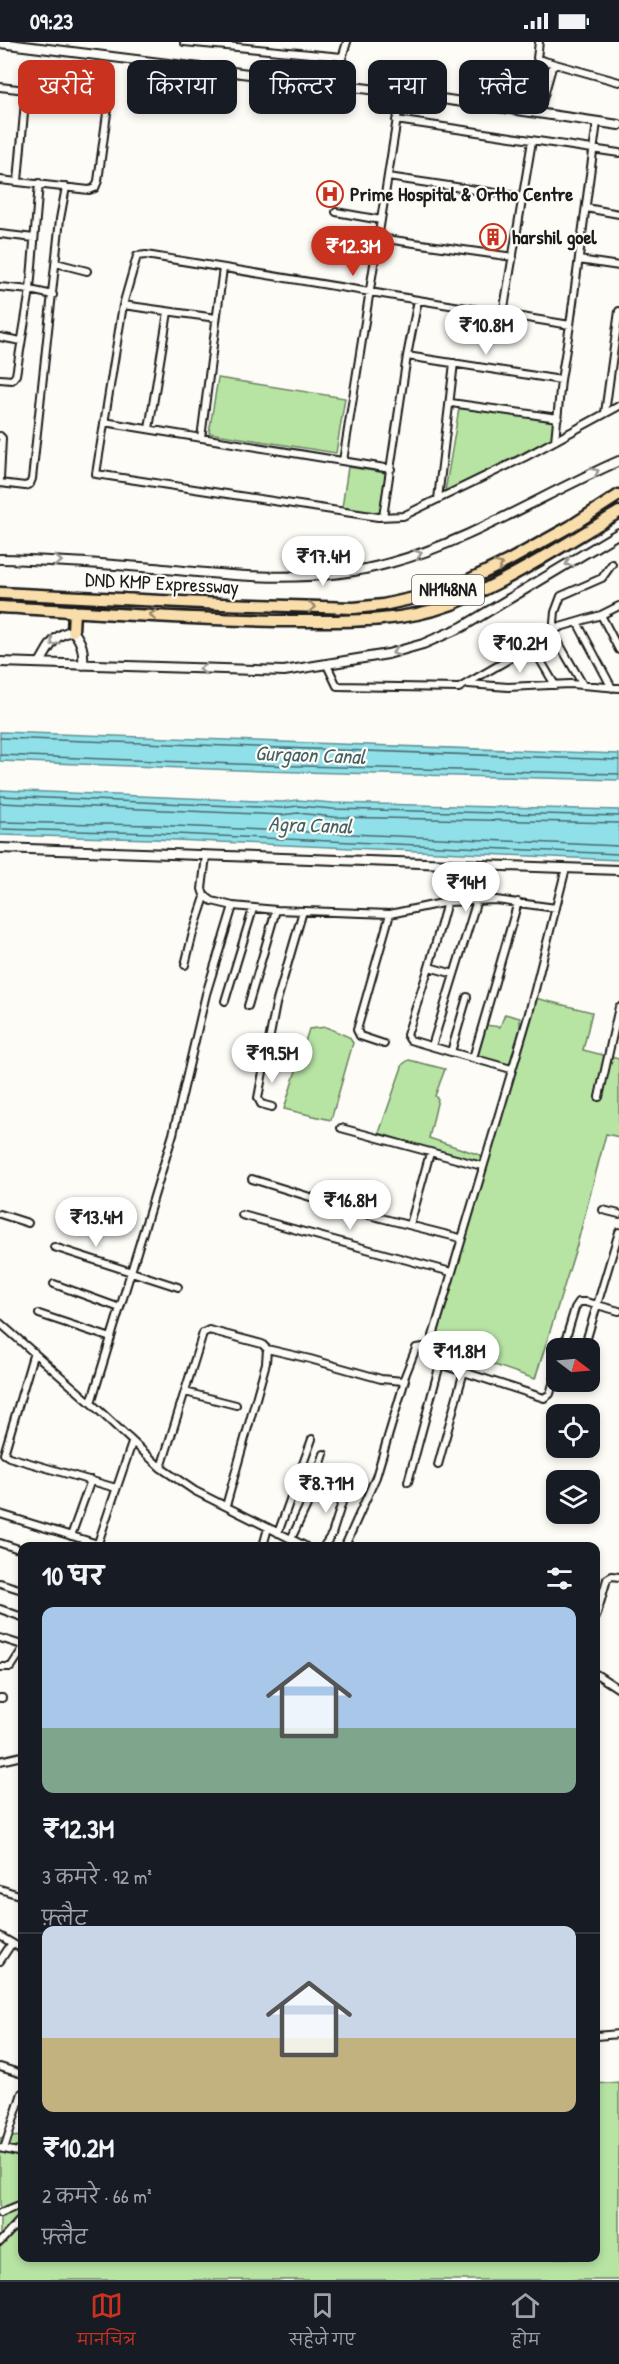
<!DOCTYPE html>
<html lang="hi">
<head>
<meta charset="utf-8">
<style>
	:root { --surface:#171b24; --page:#242831; --text:#f1f3f6; --muted:#9ea1a6; --line:#363941; --accent:#c8321e }
	body { margin:0; font-family:"Patrick Hand","Playpen Sans Deva",sans-serif; background:var(--page); color:var(--text); height:100vh; display:flex; flex-direction:column; font-size:22px; white-space:nowrap }
	* { box-sizing:border-box; margin:0 }
	p { font-size:20px; color:var(--muted) }
	.icon { flex:none; width:33px; height:33px; fill:none; stroke:currentColor; stroke-width:2; stroke-linecap:round; stroke-linejoin:round }
	.map { position:relative; flex:1; overflow:hidden }
	.side { position:absolute; left:18px; top:1500px; width:582px; height:720px; display:flex; flex-direction:column; background:var(--surface); border-radius:12px; box-shadow:0 3px 9px #0003 }
	.side>* { flex:none }
	.hud { position:absolute; left:18px; top:18px; width:584px; height:54px; display:flex; gap:12px }
	.needle { width:39px; rotate:106deg }
	.tools { position:absolute; left:546px; top:1296px; display:grid; gap:12px }
	.tools a { display:grid; place-items:center; width:54px; height:54px; border-radius:12px; background:var(--surface); box-shadow:0 3px 9px #0003; font-size:30px }
	.price { position:absolute; translate:-50% -51px; padding:0 14px; border-radius:21px; background:#fff; color:#222; font-size:20px; line-height:39px; filter:drop-shadow(0 2px 3px #0008) }
	.price::after { content:''; position:absolute; left:50%; top:36px; width:18px; height:14px; margin-left:-9px; background:inherit; clip-path:polygon(0 0,100% 0,50% 100%) }
	.price.on { background:var(--accent); color:#fff }
	ul { padding:0; list-style:none }
	li { display:grid; align-content:center; gap:12px; height:318px; padding:0 24px }
	li+li { border-top:2px solid var(--line) }
	li span { display:grid; place-items:center; height:186px; border-radius:12px; color:#555 }
	li>.icon { margin-inline-start:auto }
	span .icon { width:108px; height:108px; fill:#fffc; stroke-width:1 }
	li b { font-size:26px }
	h2 { display:flex; justify-content:space-between; align-items:center; height:72px; padding:0 24px; font-size:26px }
	.chip { padding:0 21px; border-radius:12px; background:var(--surface); box-shadow:0 3px 9px #0003; font-size:21px; line-height:54px }
	.chip.on { background:var(--accent); color:#fff }
	.status { display:flex; justify-content:space-between; align-items:center; height:42px; padding:0 30px; background:var(--surface); direction:ltr }
	.status svg { height:16px; fill:currentColor }
	.tab-bar { display:flex; justify-content:space-around; align-items:center; height:84px; border-top:2px solid var(--line); background:var(--surface); font-size:16px; color:var(--muted) }
	.tab-bar a { display:grid; justify-items:center; gap:3px }
	.tab-bar .on { color:var(--accent) }
	.map>svg:first-child { display:block }
	.green { fill:#b7e4a3; stroke:#6a8060; stroke-width:1.5 }
	.water { fill:#8fe0e8; stroke:#619296; stroke-width:1.5 }
	.lines { fill:none; stroke-linecap:round; stroke-linejoin:round }
	.shore { stroke:#4a6a6e; stroke-width:1.5 }
	.minor-casing { stroke:#1c1c1c; stroke-width:10 }
	.tertiary-casing { stroke:#1c1c1c; stroke-width:12 }
	.trunk-casing { stroke:#1c1c1c; stroke-width:15 }
	.minor { stroke:#fdfcf7; stroke-width:6 }
	.tertiary { stroke:#fdfcf7; stroke-width:8 }
	.trunk { stroke:#f9deab; stroke-width:10 }
	.oneway { stroke:#989794 }
	.oneway2 { stroke:#96876b }
	.labels { text-anchor:middle; stroke-width:4.5; stroke-linejoin:round; paint-order:stroke }
	.shield { fill:#fdfcf7; stroke:#605f5e; stroke-width:1.5 }
	.shield-label { font-size:18px; font-weight:bold; fill:#1c1c1c }
	.poi-label { font-size:20px; font-weight:bold; fill:#1c1c1c; stroke:#fdfcf7; text-anchor:start }
	.street-label { font-size:20px; fill:#1c1c1c; stroke:#fdfcf7 }
	.water-label { font-size:21px; font-style:italic; fill:#446163; stroke:#fdfcf7 }
</style>
</head>
<body>
<div class="status"><b>09:23</b><svg viewBox="0 0 49 12"><path d="M0 12V9h3v3zM5 12V6h3v6zM10 12V3h3v9zM15 12V0h3v12zM26 1h20v11H26zM47 4h2v5h-2z"/></svg></div>
<div class="map">
<svg width="619" height="2238" viewBox="0 0 619 2238">
	<rect width="100%" height="100%" fill="#fdfcf7"/>
	<filter id="ink" filterUnits="userSpaceOnUse"><feTurbulence type="fractalNoise" baseFrequency=".0167" numOctaves="2"/><feDisplacementMap in="SourceGraphic" scale="12" xChannelSelector="R" yChannelSelector="G"/><feConvolveMatrix kernelMatrix="1 2 1 2 8 2 1 2 1" color-interpolation-filters="sRGB"/></filter>
	<g filter="url(#ink)">
		<path class="green" d="M218,336L345,356L336,411L209,391Z
			M459,366L554,379L552,396L445,450Z
			M348,425L386,431L379,472L342,466Z
			M535,956L592,970L583,1008L619,1017V1095L606,1092L577,1203L535,1337L431,1301Z
			M505,972L520,976V996L508,1025L473,1015L485,983L500,985Z
			M326,985L349,995L353,1001L331,1078L284,1067L309,987Z
			M409,1018L445,1027L435,1054L438,1057L429,1096L483,1114L478,1122L379,1091L403,1022Z
			M619,2040V2238H0V2096L22,2094V2216H596V2042Z"/>
		<path class="water" d="M0,690L619,712V738L263,729L0,719Z
			M0,748L282,760L298,758L333,761L619,768V818L153,797L0,793Z"/>
		<g class="lines">
			<path class="shore" d="M0,696L619,718
				M0,713L263,723L619,732
				M0,754L282,766L298,764L333,767L619,774
				M0,761L281,773L298,771L333,775L619,781
				M0,780L153,783L619,804
				M0,787L153,791L619,812"/>
			<defs>
				<path id="minor" d="M184,0L342,15
					M539,0L537,16L541,18L619,40
					M334,42L347,0
					M0,45L97,56L103,58L107,71L98,139L95,146L89,148L0,138
					M539,71L553,22
					M396,78L619,111
					M388,135L523,155
					M18,139L26,48
					M39,141L30,248L53,253
					M586,166L619,172
					M336,170L381,178
					M0,192L34,196
					M379,196L513,215
					M579,218L619,224
					M56,221L87,229
					M0,245L30,248L16,333L12,338L0,337
					M123,263L216,276
					M503,272L532,99
					M570,283L146,213L137,214L123,263L96,432L378,475L403,474L525,415L619,364
					M0,295L21,299
					M407,314L561,338
					M451,361L558,376
					M605,371L619,269
					M104,380L391,427
					M149,387L168,270
					M0,394L2,396L0,437
					M201,396L223,226
					M555,399L561,338L570,283L597,80
					M343,419L401,51
					M0,441L25,444L30,442L32,437L60,177L66,145
					M438,457L454,321
					M383,475L407,314L418,258
					M601,573L619,608
					M577,580L612,646
					M528,589L535,602
					M532,604L555,643
					M327,623L337,644L459,646L532,604L560,585L601,573L619,564
					M468,642L508,645L570,642L619,646
					M583,643L553,591L555,570L561,554L602,536L612,522
					M206,814L202,847L204,853L212,859L233,864L276,868L390,872L447,860L496,858L556,866
					M447,860L429,925L407,993L410,998L451,1010
					M185,923L193,891L205,855
					M429,925L454,932
					M467,955L451,1010L511,1027
					M225,959L253,867
					M248,964L276,868
					M384,1002L360,994L357,988L390,872
					M432,1004L477,858
					M473,1016L518,860
					M599,1055L619,965
					M272,1065L261,1062L258,1056L276,962L303,869
					M341,1086L482,1124
					M252,1137L365,1172L460,1196
					M603,1168L619,1172
					M0,1172L28,1181
					M242,1173L451,1230
					M410,1183L430,1111
					M54,1205L178,1245
					M54,1242L120,1266
					M39,1272L111,1296
					M0,1281L91,1361L161,1426L195,1449L305,1504
					M428,1305L432,1317L436,1321L544,1356L550,1352L556,1331
					M563,1306L575,1266L579,1260H586L619,1269
					M584,1306L619,1190
					M267,1307L310,1317L381,1337L403,1339L416,1306L430,1304L529,971L566,826
					M34,1310L4,1412L9,1415L116,1446
					M185,1350L236,1363
					M91,1361L173,1092L206,952L233,864
					M438,1423L464,1329
					M161,1426L203,1291L209,1288L262,1302L267,1307L266,1321L226,1464
					M408,1440L440,1322
					M0,1472L98,1502
					M278,1491L312,1397
					M71,1494L91,1438
					M291,1497L307,1463L324,1412
					M0,1501L22,1508
					M97,1504L132,1401
					M263,1504L268,1486
					M324,1504L332,1492L346,1448
					M345,1504L376,1435L405,1338
					M0,1541L22,1548
					M0,1567L22,1575
					M596,1575L607,1537L612,1534L619,1535
					M0,1596L22,1603
					M0,1625H11L22,1608
					M596,1632L619,1647
					M0,1656H2
					M0,1719L22,1714
					M0,1847L22,1854
					M0,1894L22,1907
					M0,1919L12,1901
					M596,1994L619,1992
					M0,2025L22,2032
					M0,2106L22,2111
					M4,2107L22,2051
					M0,2171L22,2162
					M0,2200L22,2176"/>
				<path id="tertiary" d="M0,1L401,51L619,83
					M0,517C52,518 103,522 155,526C233,534 313,543 390,521C471,499 543,452 619,419
					M41,619C50,604 54,592 73,589C82,600 84,609 83,623
					M0,620L284,629L388,612L423,602L462,585L619,491
					M0,806L619,828"/>
				<path id="trunk" d="M0,551L222,562L354,566L383,563L446,549L508,519L571,484L619,453
					M0,565C95,570 191,578 286,579C341,579 399,582 452,562C511,538 565,502 619,470
					M73,589L74,569"/>
			</defs>
			<use href="#minor" class="minor-casing"/>
			<use href="#tertiary" class="tertiary-casing"/>
			<use href="#trunk" class="trunk-casing"/>
			<use href="#minor" class="minor"/>
			<use href="#tertiary" class="tertiary"/>
			<use href="#trunk" class="trunk"/>
		</g>
		<defs><path id="oneway-chevron" d="M-2-3.5L2.5 0L-2 3.5" fill="none" stroke-width="1.6" stroke-linecap="round" stroke-linejoin="round" transform="scale(1.5)"/></defs>
		<g class="oneway">
			<use href="#oneway-chevron" transform="translate(595 430) rotate(-25)"/>
			<use href="#oneway-chevron" transform="translate(418 512) rotate(-19)"/>
			<use href="#oneway-chevron" transform="translate(58 519) rotate(3)"/>
			<use href="#oneway-chevron" transform="translate(569 521) rotate(149)"/>
			<use href="#oneway-chevron" transform="translate(54 600) rotate(130)"/>
			<use href="#oneway-chevron" transform="translate(396 610) rotate(164)"/>
			<use href="#oneway-chevron" transform="translate(203 627) rotate(-178)"/>
		</g>
		<g class="oneway2">
			<use href="#oneway-chevron" transform="translate(499 523) rotate(-26)"/>
			<use href="#oneway-chevron" transform="translate(312 565) rotate(1)"/>
			<use href="#oneway-chevron" transform="translate(153 573) rotate(-177)"/>
		</g>
	</g>
	<defs>
		<symbol id="hospital-ring" viewBox="-11 -11 22 22"><circle r="9.5" fill="#fdfcf7" stroke="#c8321e" stroke-width="1.5"/><path d="M-5-5h3v3.5h4V-5h3V5h-3V1.5h-4V5h-3Z" fill="#c8321e"/></symbol>
		<symbol id="building-ring" viewBox="-11 -11 22 22"><circle r="9.5" fill="#fdfcf7" stroke="#c8321e" stroke-width="1.5"/><path d="M-4-6H4V6H1V3H-1V6H-4ZM-2.5-4.3h1.7v1.8h-1.7ZM.8-4.3h1.7v1.8H.8ZM-2.5-1h1.7V.8h-1.7ZM.8-1h1.7V.8H.8Z" fill="#c8321e"/></symbol>
	</defs>
	<g fill-rule="evenodd">
		<use href="#hospital-ring" x="315" y="137" width="30" height="30"/>
		<use href="#building-ring" x="478" y="180" width="30" height="30"/>
	</g>
	<g class="labels">
		<rect class="shield" x="412" y="533" width="72" height="30" rx="4.5"/>
		<g class="shield-label">
			<text x="448" y="554">NH148NA</text>
		</g>
		<g class="poi-label">
			<text x="350" y="159">Prime Hospital &amp; Ortho Centre</text>
			<text x="512" y="202">harshil goel</text>
		</g>
		<g class="street-label">
			<text transform="translate(162 541) rotate(3)" y="7">DND KMP Expressway</text>
		</g>
		<g class="water-label">
			<text transform="translate(310 713) rotate(2)" y="7">Gurgaon Canal</text>
			<text transform="translate(310 783) rotate(2)" y="7">Agra Canal</text>
		</g>
	</g>
</svg>
<div class="tools">
<a><svg class="needle" viewBox="-14 -14 28 28"><path d="M0-13l5 13h-10z" fill="#e53935"/><path d="M0 13l5-13h-10z" fill="#9ea1a6"/></svg></a>
<a><svg class="icon" aria-label="locate" viewBox="0 0 24 24"><circle cx="12" cy="12" r="6"/><path d="M12 2v4M12 18v4M2 12h4M18 12h4"/></svg></a>
<a><svg class="icon" aria-label="layers" viewBox="0 0 24 24"><path d="M12 4l9 5-9 5-9-5zM3 14l9 5 9-5"/></svg></a>
</div>
<b class="price on" style="left:353px;top:235px">₹12.3M</b>
<b class="price" style="left:486px;top:314px">₹10.8M</b>
<b class="price" style="left:323px;top:545px">₹17.4M</b>
<b class="price" style="left:520px;top:632px">₹10.2M</b>
<b class="price" style="left:466px;top:871px">₹14M</b>
<b class="price" style="left:272px;top:1042px">₹19.5M</b>
<b class="price" style="left:350px;top:1189px">₹16.8M</b>
<b class="price" style="left:96px;top:1206px">₹13.4M</b>
<b class="price" style="left:459px;top:1340px">₹11.8M</b>
<b class="price" style="left:326px;top:1472px">₹8.71M</b>
<div class="hud">
<a class="chip on">खरीदें</a>
<a class="chip">किराया</a>
<a class="chip">फ़िल्टर</a>
<a class="chip">नया</a>
<a class="chip">फ़्लैट</a>
</div>
<section class="side">
<h2>10 घर<svg class="icon" aria-label="filters" viewBox="0 0 24 24"><path d="M4 7h16M4 17h16"/><circle cx="9" cy="7" r="2"/><circle cx="15" cy="17" r="2"/></svg></h2>
<ul>
<li><span style="background:linear-gradient(#a9c7e8 65%,#7fa58c 0)"><svg class="icon" aria-label="home" viewBox="0 0 24 24"><path d="M3 11l9-7 9 7M6 9v11h12V9"/></svg></span><div><b>₹12.3M</b><p>3 कमरे · 92 m²</p><p>फ़्लैट</p></div></li>
<li><span style="background:linear-gradient(#c9d6e8 60%,#c2b280 0)"><svg class="icon" aria-label="home" viewBox="0 0 24 24"><path d="M3 11l9-7 9 7M6 9v11h12V9"/></svg></span><div><b>₹10.2M</b><p>2 कमरे · 66 m²</p><p>फ़्लैट</p></div></li>
</ul>
</section>
</div>
<nav class="tab-bar">
<a class="on"><svg class="icon" aria-label="map" viewBox="0 0 24 24"><path d="M3 6l6-2 6 2 6-2v14l-6 2-6-2-6 2zM9 4v14M15 6v14"/></svg>मानचित्र</a>
<a><svg class="icon" aria-label="saved" viewBox="0 0 24 24"><path d="M7 4h10v16l-5-4-5 4z"/></svg>सहेजे गए</a>
<a><svg class="icon" aria-label="home" viewBox="0 0 24 24"><path d="M3 11l9-7 9 7M6 9v11h12V9"/></svg>होम</a>
</nav>
</body>
</html>
